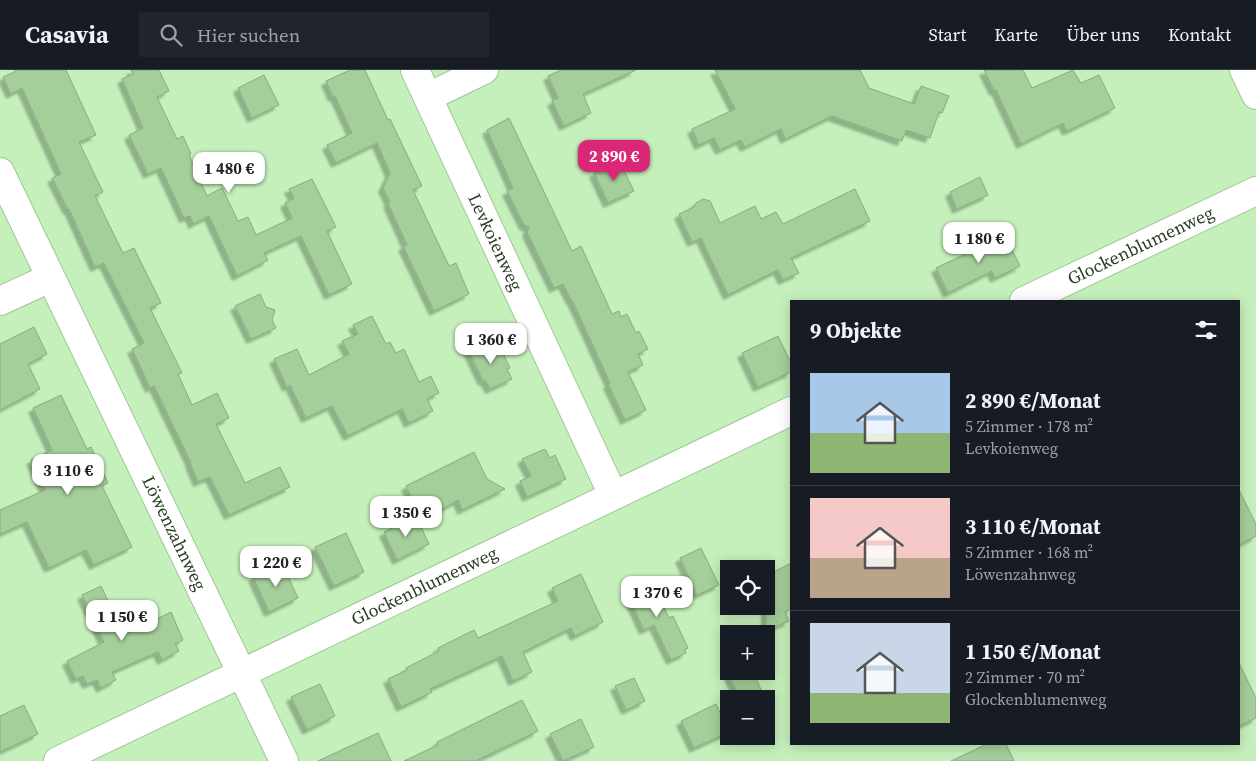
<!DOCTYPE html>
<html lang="de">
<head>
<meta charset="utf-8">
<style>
	:root { --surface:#171b24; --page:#20242c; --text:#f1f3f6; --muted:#9ea1a6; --line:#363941; --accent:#db2777 }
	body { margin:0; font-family:"Source Serif 4",serif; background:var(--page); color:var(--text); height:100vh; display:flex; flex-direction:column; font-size:19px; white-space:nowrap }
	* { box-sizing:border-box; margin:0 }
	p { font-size:16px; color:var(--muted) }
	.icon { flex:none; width:28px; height:28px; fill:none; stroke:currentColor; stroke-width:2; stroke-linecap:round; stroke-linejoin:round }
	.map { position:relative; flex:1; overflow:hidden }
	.panel { position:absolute; left:790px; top:230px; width:450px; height:445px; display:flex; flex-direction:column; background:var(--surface); border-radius:0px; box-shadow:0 2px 12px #0003 }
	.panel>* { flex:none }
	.tools { position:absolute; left:720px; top:490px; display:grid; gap:10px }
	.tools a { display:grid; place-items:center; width:55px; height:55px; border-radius:0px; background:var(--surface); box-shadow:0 2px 12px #0003; font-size:25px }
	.price { position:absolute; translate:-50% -42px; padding:0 11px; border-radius:10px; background:#fff; color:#222; font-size:16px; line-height:32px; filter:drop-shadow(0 1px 2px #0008) }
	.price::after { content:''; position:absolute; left:50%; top:30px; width:15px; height:11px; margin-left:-8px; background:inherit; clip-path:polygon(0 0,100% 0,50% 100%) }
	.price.active { background:var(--accent); color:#fff }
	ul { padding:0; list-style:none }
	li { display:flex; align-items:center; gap:15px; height:125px; padding:0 20px }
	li+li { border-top:1px solid var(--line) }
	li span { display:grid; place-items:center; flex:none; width:140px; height:100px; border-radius:0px; color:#555 }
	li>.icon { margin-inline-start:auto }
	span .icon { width:60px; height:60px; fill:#fffc; stroke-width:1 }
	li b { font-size:21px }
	h2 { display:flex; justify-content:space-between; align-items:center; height:60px; padding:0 20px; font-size:21px }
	header { display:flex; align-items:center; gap:30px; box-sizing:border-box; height:70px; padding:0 25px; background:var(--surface); border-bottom:1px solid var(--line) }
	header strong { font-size:24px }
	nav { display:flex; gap:28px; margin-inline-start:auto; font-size:18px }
	.search { width:350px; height:45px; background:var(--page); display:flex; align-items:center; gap:12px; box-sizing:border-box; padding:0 18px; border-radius:0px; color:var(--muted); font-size:19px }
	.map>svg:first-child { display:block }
	.building { fill:#a4ce9a; stroke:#85ad7b; filter:url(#shadow) }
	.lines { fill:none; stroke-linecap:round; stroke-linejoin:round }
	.minor-casing { stroke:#9dc793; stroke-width:30 }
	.minor { stroke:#fff; stroke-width:28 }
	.labels { text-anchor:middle; stroke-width:4; stroke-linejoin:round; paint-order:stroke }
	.street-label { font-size:18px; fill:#2b3c27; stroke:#c5f0bb }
</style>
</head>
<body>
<header>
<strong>Casavia</strong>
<div class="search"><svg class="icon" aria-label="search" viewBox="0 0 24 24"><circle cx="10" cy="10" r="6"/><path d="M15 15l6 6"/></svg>Hier suchen</div>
<nav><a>Start</a><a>Karte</a><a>Über uns</a><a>Kontakt</a></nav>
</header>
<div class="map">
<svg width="1256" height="691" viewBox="0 0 1256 691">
	<defs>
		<filter id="shadow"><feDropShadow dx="-4.5" dy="4.5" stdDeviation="1" flood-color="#0004"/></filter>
	</defs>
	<rect width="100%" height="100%" fill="#c5f0bb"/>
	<path class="building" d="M14,0H66L96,65L79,72L103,122L95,126L123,183L134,178L161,233L150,238L182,303L178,304L192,335L217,323L229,348L216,354L245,413L280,397L290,417L229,445L210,407L198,412L190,393H191L154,316L150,318L132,279L144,273L104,193L95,197L69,139L68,140L52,108L61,104L22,18L11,24L3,7L15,2Z
		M131,0H159L169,21L157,27L177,69L183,66L191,84L189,85L207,126L222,118L238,151L248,147L256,165L292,148L285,133L294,128L289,119L312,109L336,157L327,161L352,214L329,225L301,166L264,183L268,190L237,206L209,146L193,154L190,146L184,148L161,98L148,104L129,65L143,58L122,9L133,4Z
		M350,0H365L388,50L390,49L422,116L413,120L449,196L456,193L469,224L434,241L403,176L407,175L388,133L390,132L383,118L390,103L377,73L336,93L327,75L352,63L335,26L333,27L326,11Z
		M561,0H636L583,24L591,43L564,56L552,31L558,28L548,6Z
		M715,0H860L869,18L914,34L921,16L949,26L942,43L939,42L930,68L906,60L902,71L832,46L785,69L781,59L745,77L741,70L720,80L714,68L699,75L692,59L735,39Z
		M984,0H1023L1032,18L1073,0L1081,13L1099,5L1115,38L1067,61L1063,53L1021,74L996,20L994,21Z
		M264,5L279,35L252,48L238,18Z
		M509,48L572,181L581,176L612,244L619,241L621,247L627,244L636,263L639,261L648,279L638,284L643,295L628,302L646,340L625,350L608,314L610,313L572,230H571L563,214L554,218L527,162L529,157L524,155L507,121L513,118L487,60Z
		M619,91L634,121L608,133L594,103Z
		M980,107L988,125L957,139L950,122Z
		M855,119L870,151L791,188L799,203L783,210L778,200L728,225L701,168L692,172L679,144L694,137L696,133L703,129L710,131L720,153L755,136L761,149L776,142L783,154Z
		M1004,163L1020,196L995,208L992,201L948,223L936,198L980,177V175Z
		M260,224L266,237L275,240L272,250L276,258L251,269L235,236Z
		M372,246L386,274L390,272L396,283L404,279L419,312L431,306L439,323L427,329L433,341L409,353L402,339L348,366L332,336L306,348L290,315L287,317L274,289L297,279L309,305L349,284L342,271L358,264L353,255Z
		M34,257L47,284L28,294L40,319L0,340V274Z
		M778,266L791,293V302L758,317L742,283Z
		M498,273L510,298L507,299L512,309L490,319L485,310L483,311L465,274L483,280Z
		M61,325L87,379L91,377L108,413L102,416L132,477L94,495L86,480L49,498L27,452L0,464V440L45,420L31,390L52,380L33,338Z
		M545,379L550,388L555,385L566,409L527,427L520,411L531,406L522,389Z
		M474,382L487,409L505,419L462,440L458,430L423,451L406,416Z
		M1239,420L1256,454V466L1239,475Z
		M416,446L429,474L397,490L384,462Z
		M346,463L364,502L334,516L315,477Z
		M701,478L719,515L697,525L680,488Z
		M282,493L298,528L269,542L253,507Z
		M791,493V539L785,542L789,551L766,561V500L768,505Z
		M581,504L603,552L575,566L571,558L523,582L532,602L513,611L502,586L430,619L432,622L401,637L388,609L407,600L406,598L439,581L438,578L474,560L478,568L558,531L552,518Z
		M651,510L669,548L673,546L688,578L685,580L686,583L671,590L654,555L644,560L626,521Z
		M101,516L124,565L171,542L183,570L175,574L179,581L162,590L158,582L112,602L116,610L101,618L97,610L87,614L83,606L76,609L67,591L104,572L82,525Z
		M1239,593L1256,628V648L1239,656Z
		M727,601H753L765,629H740Z
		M634,608L645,631L626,640L615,616Z
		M320,614L335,646L307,660L291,627Z
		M522,630L538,661L476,691H404L438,675L437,672Z
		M716,634L729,662L694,678L681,651Z
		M24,635L38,664L0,682V646Z
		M581,649L594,677L563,691L550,664Z
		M378,663L391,691H318Z
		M987,674H1006L1014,691H951Z"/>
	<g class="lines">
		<defs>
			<g id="minor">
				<path id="s1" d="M415,0L613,425"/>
				<path d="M1244,0L1256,25"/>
				<path d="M428,27L484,0"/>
				<path id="s2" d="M0,102L284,691"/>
				<path d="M0,231L50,208"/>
				<path id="s3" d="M1024,231L1256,121"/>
				<path id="s4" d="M58,691L791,341"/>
			</g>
		</defs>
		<use href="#minor" class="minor-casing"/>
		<use href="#minor" class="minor"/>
	</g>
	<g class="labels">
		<g class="street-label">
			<text dy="6" stroke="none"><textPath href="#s1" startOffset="190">Levkoienweg</textPath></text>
			<text dy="6" stroke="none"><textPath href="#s3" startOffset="129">Glockenblumenweg</textPath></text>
			<text dy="6" stroke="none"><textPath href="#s2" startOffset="401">Löwenzahnweg</textPath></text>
			<text dy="6" stroke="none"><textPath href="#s4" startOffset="406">Glockenblumenweg</textPath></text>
		</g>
	</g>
</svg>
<div class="tools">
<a><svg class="icon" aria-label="locate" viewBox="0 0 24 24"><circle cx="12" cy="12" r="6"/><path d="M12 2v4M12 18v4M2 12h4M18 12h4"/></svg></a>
<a>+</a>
<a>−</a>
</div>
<b class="price active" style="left:614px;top:112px">2 890 €</b>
<b class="price" style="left:229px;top:124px">1 480 €</b>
<b class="price" style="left:979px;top:194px">1 180 €</b>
<b class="price" style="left:491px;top:295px">1 360 €</b>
<b class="price" style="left:68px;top:426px">3 110 €</b>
<b class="price" style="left:406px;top:468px">1 350 €</b>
<b class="price" style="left:276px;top:518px">1 220 €</b>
<b class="price" style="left:657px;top:548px">1 370 €</b>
<b class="price" style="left:122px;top:572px">1 150 €</b>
<section class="panel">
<h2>9 Objekte<svg class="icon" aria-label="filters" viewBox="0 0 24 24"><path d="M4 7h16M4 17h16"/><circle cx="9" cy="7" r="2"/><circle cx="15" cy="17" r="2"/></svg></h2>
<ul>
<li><span style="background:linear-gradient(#a9c7e8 60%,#8fb573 0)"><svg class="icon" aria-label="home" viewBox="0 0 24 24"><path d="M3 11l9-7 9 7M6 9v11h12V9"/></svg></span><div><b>2 890 €/Monat</b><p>5 Zimmer · 178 m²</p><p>Levkoienweg</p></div></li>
<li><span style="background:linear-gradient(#f6c9c9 60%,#b9a48a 0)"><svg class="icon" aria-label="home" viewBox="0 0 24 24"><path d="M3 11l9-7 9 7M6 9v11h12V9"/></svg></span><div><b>3 110 €/Monat</b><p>5 Zimmer · 168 m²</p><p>Löwenzahnweg</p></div></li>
<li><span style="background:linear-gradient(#c9d6e8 70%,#8fb573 0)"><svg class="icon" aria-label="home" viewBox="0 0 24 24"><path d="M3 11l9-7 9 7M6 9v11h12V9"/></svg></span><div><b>1 150 €/Monat</b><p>2 Zimmer · 70 m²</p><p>Glockenblumenweg</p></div></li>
</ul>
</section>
</div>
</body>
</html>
